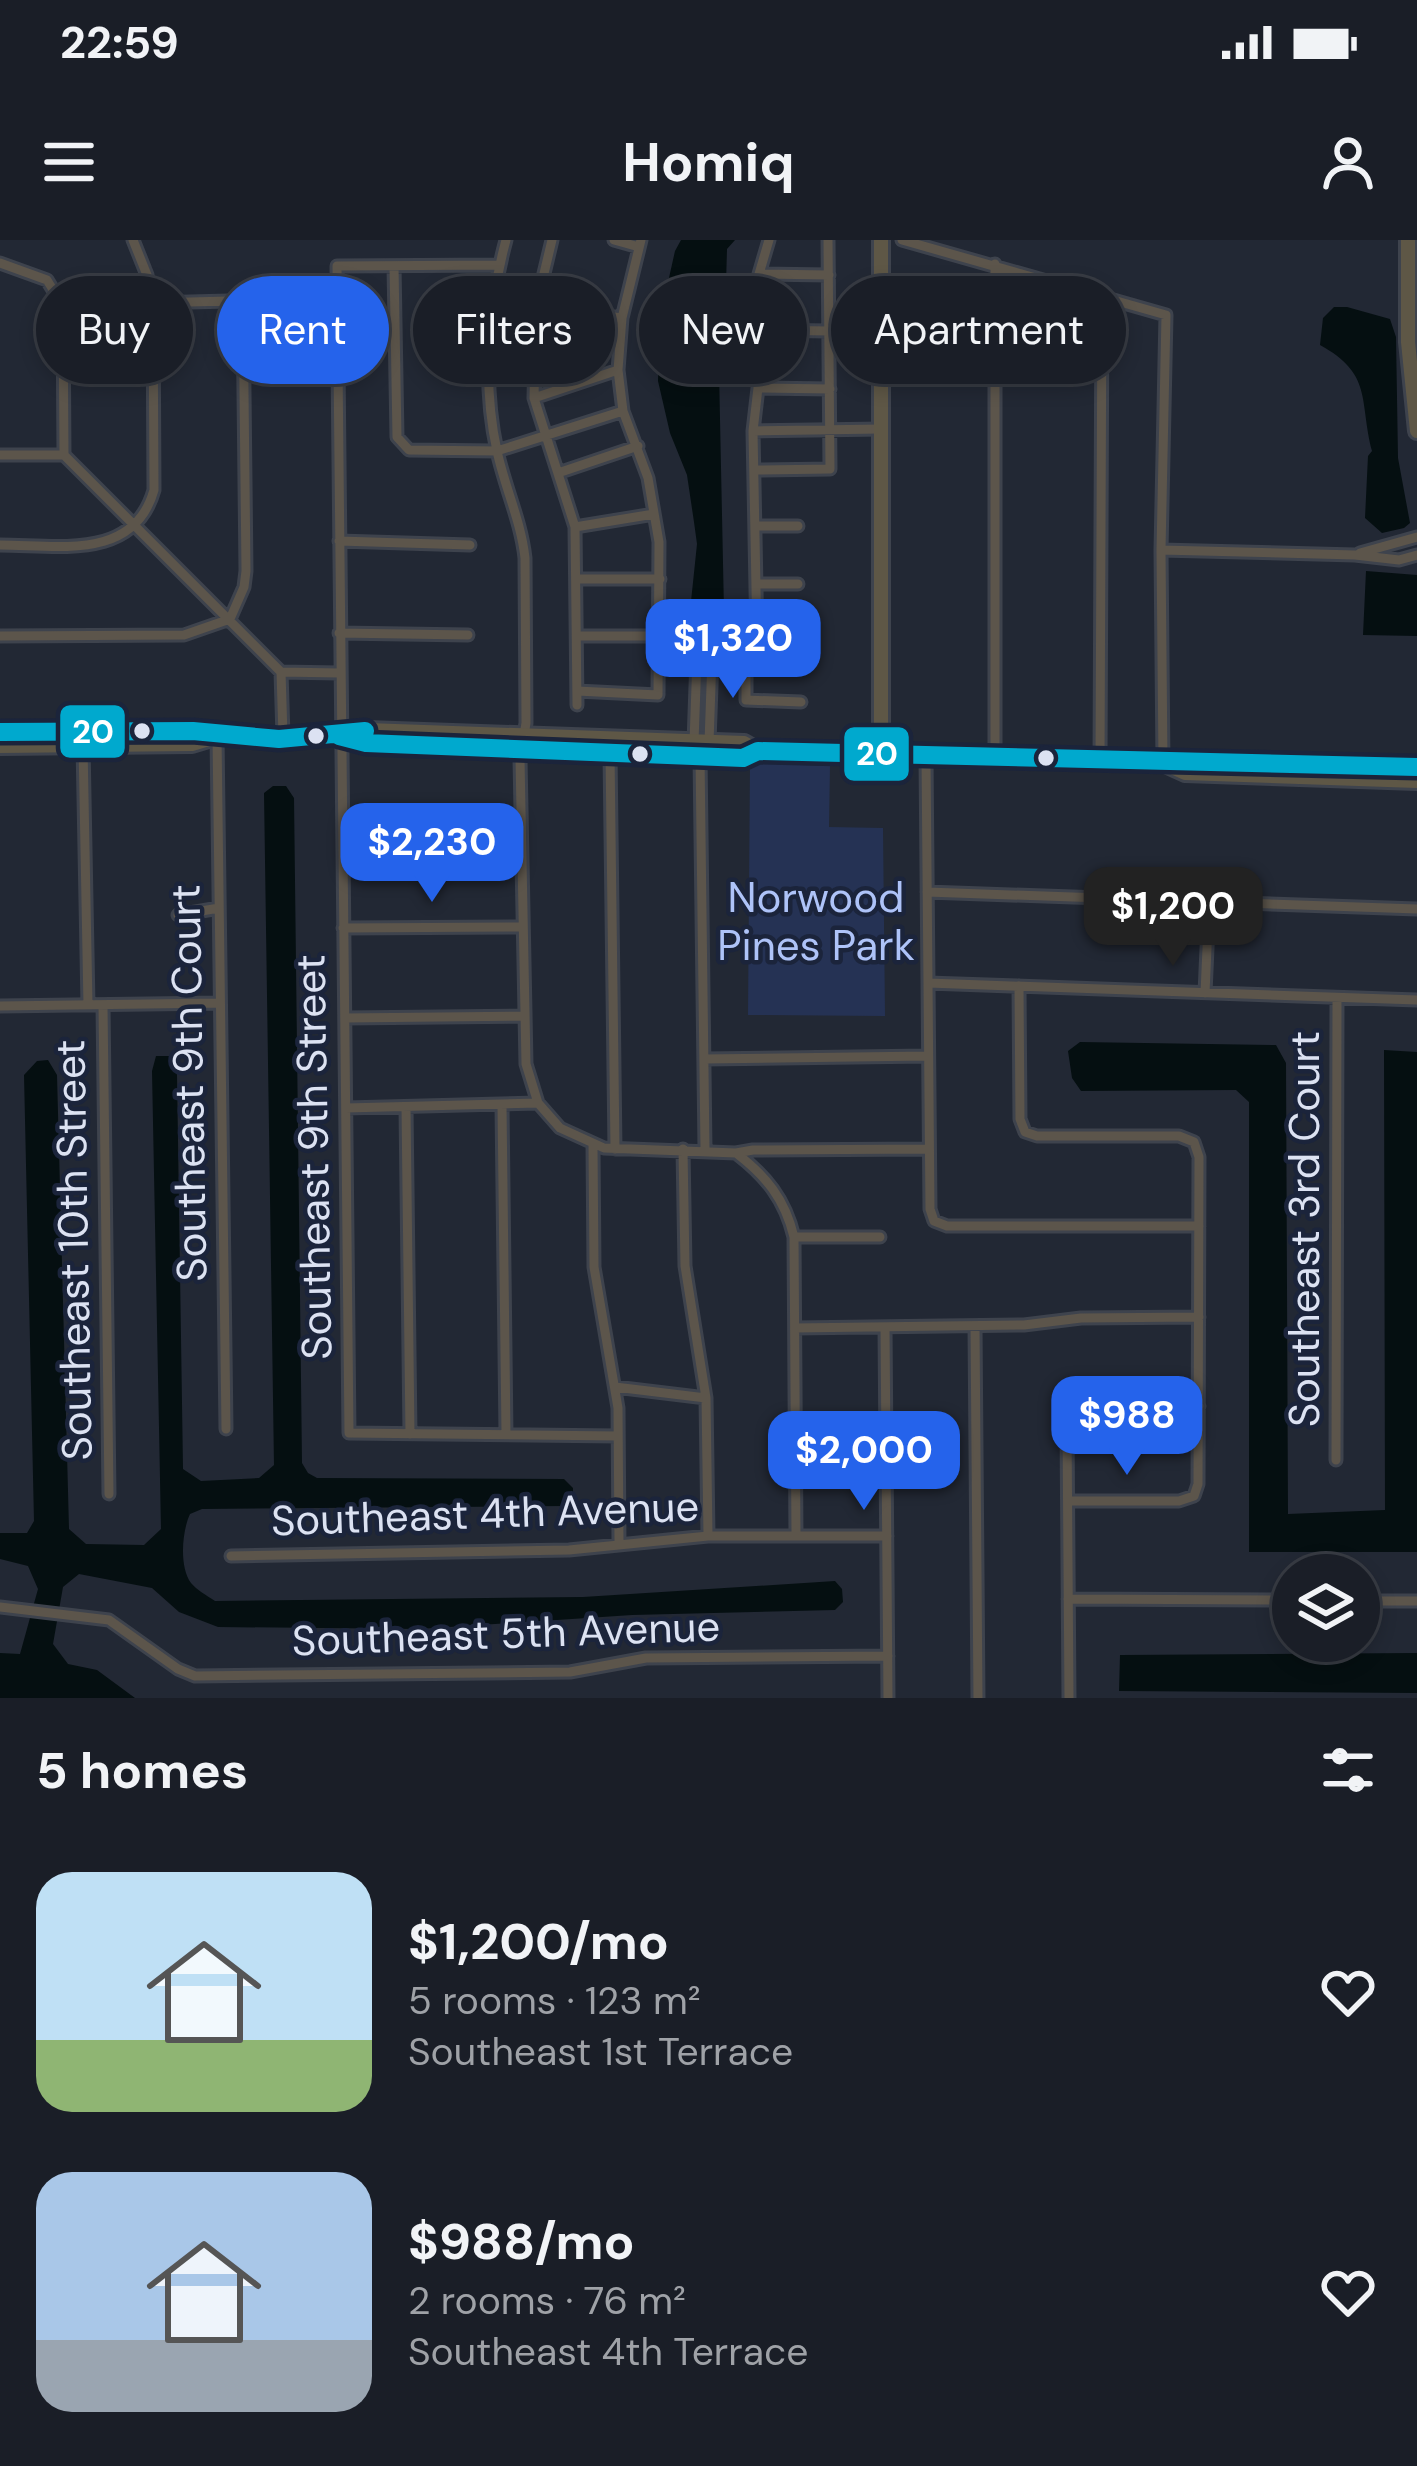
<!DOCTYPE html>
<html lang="en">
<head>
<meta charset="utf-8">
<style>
	:root { --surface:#1a1e27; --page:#23272f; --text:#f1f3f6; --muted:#9fa2a7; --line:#383c44; --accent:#2563eb }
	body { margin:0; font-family:"DM Sans",sans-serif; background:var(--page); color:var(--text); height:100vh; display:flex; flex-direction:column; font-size:45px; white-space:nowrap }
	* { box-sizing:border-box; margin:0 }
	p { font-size:39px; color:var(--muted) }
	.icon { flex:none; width:66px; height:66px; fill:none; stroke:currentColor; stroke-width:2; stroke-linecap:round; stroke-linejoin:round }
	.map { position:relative; height:1458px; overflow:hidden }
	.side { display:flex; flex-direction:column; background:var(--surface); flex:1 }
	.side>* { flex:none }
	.guide { position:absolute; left:36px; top:36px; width:1347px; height:108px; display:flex; gap:24px }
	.tools { position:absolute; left:1272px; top:1314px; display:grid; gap:24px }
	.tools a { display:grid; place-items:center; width:108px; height:108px; border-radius:50%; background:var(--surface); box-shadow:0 6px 18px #0003,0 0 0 3px var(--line); font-size:60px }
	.price { position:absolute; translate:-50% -102px; padding:0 27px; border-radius:24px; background:var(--accent); color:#fff; font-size:39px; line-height:78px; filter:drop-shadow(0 3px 6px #0008) }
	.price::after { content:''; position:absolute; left:50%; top:72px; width:36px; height:27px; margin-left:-18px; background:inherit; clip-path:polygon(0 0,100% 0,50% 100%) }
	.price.active { background:#222; color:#fff }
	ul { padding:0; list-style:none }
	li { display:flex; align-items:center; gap:36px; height:300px; padding:0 36px }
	li span { display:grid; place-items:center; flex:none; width:336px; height:240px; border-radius:36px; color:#555 }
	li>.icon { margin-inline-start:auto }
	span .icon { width:144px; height:144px; fill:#fffc; stroke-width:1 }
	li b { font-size:51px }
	h2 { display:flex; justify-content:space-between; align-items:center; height:144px; padding:0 36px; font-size:51px }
	.pill { padding:0 42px; border-radius:54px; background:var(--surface); box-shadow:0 6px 18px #0003,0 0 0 3px var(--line); font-size:42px; line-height:108px }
	.pill.active { background:var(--accent); color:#fff }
	.status { display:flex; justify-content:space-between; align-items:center; height:84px; padding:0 60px; background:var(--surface); direction:ltr }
	.status svg { height:33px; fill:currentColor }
	header { display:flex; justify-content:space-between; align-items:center; height:156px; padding:0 36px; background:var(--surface); font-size:54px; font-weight:700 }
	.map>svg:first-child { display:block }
	.green { fill:#253254 }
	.water { fill:#050f11 }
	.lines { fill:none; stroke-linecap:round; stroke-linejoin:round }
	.street-casing { stroke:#3e434d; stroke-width:15 }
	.secondary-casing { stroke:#3e434d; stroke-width:20 }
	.street { stroke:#5c554b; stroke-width:9 }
	.secondary { stroke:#5e5746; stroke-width:14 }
	.bus-1-casing { stroke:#1b243b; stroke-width:27 }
	.bus-1 { stroke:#00a9ce; stroke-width:18 }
	.bus-dot { fill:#dce2f2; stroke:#1b243b; stroke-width:4.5 }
	.labels { text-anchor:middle; stroke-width:9; stroke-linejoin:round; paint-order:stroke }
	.park-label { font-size:42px; fill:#aec3f8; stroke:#1b243b }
	.street-label { font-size:42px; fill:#dce2f2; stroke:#1b243b }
	.line-badge { stroke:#1b243b; stroke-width:4.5 }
	.badge-label { font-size:33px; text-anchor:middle; font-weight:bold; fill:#fff }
</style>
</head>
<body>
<div class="status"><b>22:59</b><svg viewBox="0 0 49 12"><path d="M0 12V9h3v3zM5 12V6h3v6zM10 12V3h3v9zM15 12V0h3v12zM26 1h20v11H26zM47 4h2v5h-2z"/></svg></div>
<header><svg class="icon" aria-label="menu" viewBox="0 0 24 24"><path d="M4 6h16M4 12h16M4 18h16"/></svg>Homiq<svg class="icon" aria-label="person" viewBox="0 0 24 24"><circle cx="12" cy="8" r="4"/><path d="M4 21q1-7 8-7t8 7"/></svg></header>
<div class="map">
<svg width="1417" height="1458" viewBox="0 0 1417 1458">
	<rect width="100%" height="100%" fill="#222834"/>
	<path class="green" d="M750,523L830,526L829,587L883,588L885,776L748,775Z"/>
	<path class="water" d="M681,0H735L727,9L726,44L718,64L724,116L719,131L724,371H690L697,304L694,282L687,235L670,193L658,141L660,78L675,11Z
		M1334,67H1347L1390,79L1396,97L1398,218L1410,283L1404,288L1382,293L1365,278L1368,216L1372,211C1359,160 1373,134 1320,105L1323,78Z
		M1366,331L1417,335V396L1363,395Z
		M273,546H286L294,558L302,1223L308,1233L317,1238L564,1239L573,1248V1257L563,1266L202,1269L190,1274C182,1291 179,1327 191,1343C197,1350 206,1355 215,1361L583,1357L835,1341L842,1349L843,1362L835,1370L632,1375L419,1389L218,1387L179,1372L152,1348L79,1334L63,1347L53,1404L68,1424L97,1430L135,1458H0V1413L20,1414L38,1349L28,1326L0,1319V1293H27L34,1281L24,835L37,821L48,820L57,835L69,1289L86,1304L144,1305L161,1289L152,831L156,816H170L177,835L183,1229L201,1241L259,1238L274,1225L264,553Z
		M1080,802L1276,805L1286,823L1288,1274L1385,1270L1384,810L1417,812V1312H1249V862L1236,850L1081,851L1072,838L1068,811Z
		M1417,1413V1453L1119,1451L1120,1415Z"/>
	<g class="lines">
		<defs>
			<path id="street" d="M506,0C488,67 482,142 497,211C505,248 521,281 525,318L526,483L520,519L526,824L538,863L560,888L604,908L736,913L753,910L929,909
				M552,0L536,67L534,158L575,287L577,465
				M614,0L639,7
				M769,0L759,34L758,148L753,191L757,401L746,409V460L801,462
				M902,0L1166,75L1161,310L1163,523
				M0,23L47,40L63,66L64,215
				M995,24V519
				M500,25L337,26L349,1193L618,1196
				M394,26L397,197L409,210L497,211L623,171
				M759,34L829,35
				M153,63L337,58
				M536,67L622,78
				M756,90L829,91
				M758,148L830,149
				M534,158L618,130
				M753,191L881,189
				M0,215H64
				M64,215L281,432L339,433
				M756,230L830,229L828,0
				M558,233L638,206
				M757,286H798
				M575,287L654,274
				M339,301L470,305
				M0,305C58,305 134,321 154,250L153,63L147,35L133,0
				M1161,310L1355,315L1399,320L1417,315
				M1360,313L1417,297
				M578,339H660
				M758,344H798
				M339,393L468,395
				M0,396L184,395L230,379L244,347L246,331L243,62
				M579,396H660
				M757,401L798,402
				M661,417L746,420
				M281,432L283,496
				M577,451L658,455L659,302L648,238L623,171L618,130L622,78L641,0
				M217,496L226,1189
				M694,502L697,418
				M709,502L712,418
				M83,505L88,765
				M610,513L615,909
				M700,516L705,909
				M926,517L930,969L934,981L947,986H1199
				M1100,522L1102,55
				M343,598L520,596
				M927,652L1417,669
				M178,675L219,668
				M343,688L521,687
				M928,743L1417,760
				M1019,746L1020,879L1025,892L1037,896H1179L1194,902L1199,917L1198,1244L1194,1256L1179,1261H1068
				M1205,753L1209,663
				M103,765L109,1254
				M0,766L220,763
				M345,778L523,776
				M704,819L927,816
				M502,866L506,1194
				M346,868L538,863
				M406,868L410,1194
				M593,905L594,1027L618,1168L619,1302
				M683,909L685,1026L706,1158L708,1296
				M736,913C766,936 785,959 794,997L796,1296
				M794,997H880
				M975,1086L978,1458
				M885,1087L888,1458
				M795,1088L1024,1085L1081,1078L1199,1077
				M615,1147L706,1158
				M1336,1220L1337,758
				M231,1316L569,1310L708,1296H887
				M1068,1359L1293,1360
				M1359,1361H1417
				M0,1367L109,1380L178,1429L195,1436L570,1432L646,1418L888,1416
				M1069,1458L1067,1187L1074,1171L1088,1167L1199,1166"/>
			<path id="secondary" d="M881,0V515
				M1408,0V102L1417,191
				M0,492L193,491C242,502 318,501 367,490L744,503L758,511
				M339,496L366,503L743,518L758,511L1417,527
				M0,506L192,504L212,498
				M1163,523L1185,533L1417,541"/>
		</defs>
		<use href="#street" class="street-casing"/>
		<use href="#secondary" class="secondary-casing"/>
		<use href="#street" class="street"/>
		<use href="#secondary" class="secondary"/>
		<defs>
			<path id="bus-1" d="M0,492L193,491L279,499L365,491
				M339,496L366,503L743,518L758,511L1417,527"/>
		</defs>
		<use href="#bus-1" class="bus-1-casing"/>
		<use href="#bus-1" class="bus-1"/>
	</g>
	<g class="bus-dot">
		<circle cx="142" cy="491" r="10"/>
		<circle cx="316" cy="496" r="10"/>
		<circle cx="640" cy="514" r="10"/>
		<circle cx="1046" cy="518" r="10"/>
	</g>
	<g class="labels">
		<g class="park-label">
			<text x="816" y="672">Norwood<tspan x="816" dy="48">Pines Park</tspan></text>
		</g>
		<g class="street-label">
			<text transform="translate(188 843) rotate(-91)" y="15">Southeast 9th Court</text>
			<text transform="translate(313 917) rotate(-91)" y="15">Southeast 9th Street</text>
			<text transform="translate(1304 989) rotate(-90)" y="15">Southeast 3rd Court</text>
			<text transform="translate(73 1010) rotate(-91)" y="15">Southeast 10th Street</text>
			<text transform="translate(485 1273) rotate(-2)" y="15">Southeast 4th Avenue</text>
			<text transform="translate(506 1393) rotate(-2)" y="15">Southeast 5th Avenue</text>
		</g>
	</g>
	<g class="line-badge">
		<rect x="58" y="463" width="69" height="57" rx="12" fill="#00a9ce"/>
		<rect x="842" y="485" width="69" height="58" rx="12" fill="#00a9ce"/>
	</g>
	<g class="badge-label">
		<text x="93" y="503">20</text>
		<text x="877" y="525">20</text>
	</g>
</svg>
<div class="tools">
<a><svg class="icon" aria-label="layers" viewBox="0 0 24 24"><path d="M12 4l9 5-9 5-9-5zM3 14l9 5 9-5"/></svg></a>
</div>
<b class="price" style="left:733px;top:461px">$1,320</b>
<b class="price" style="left:432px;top:665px">$2,230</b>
<b class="price active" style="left:1173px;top:729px">$1,200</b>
<b class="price" style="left:1127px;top:1238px">$988</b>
<b class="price" style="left:864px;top:1273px">$2,000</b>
<div class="guide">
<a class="pill">Buy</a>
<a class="pill active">Rent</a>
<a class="pill">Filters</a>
<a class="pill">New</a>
<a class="pill">Apartment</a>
</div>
</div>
<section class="side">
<h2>5 homes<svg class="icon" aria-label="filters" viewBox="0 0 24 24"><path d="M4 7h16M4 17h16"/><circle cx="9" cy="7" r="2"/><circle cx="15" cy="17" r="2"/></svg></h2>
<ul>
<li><span style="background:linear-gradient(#bfe0f5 70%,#8fb573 0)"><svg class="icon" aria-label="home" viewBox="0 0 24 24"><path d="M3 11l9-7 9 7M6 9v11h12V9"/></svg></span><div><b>$1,200/mo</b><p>5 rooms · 123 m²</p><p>Southeast 1st Terrace</p></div><svg class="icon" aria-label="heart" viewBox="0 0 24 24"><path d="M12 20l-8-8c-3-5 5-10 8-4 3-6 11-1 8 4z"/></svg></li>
<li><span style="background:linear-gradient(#a9c7e8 70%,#9aa5b1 0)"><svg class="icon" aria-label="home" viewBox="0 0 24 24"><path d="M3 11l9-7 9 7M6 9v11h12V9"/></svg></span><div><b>$988/mo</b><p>2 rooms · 76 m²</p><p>Southeast 4th Terrace</p></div><svg class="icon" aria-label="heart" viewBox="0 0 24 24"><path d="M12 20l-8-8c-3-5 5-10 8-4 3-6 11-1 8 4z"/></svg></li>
</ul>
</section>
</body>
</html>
